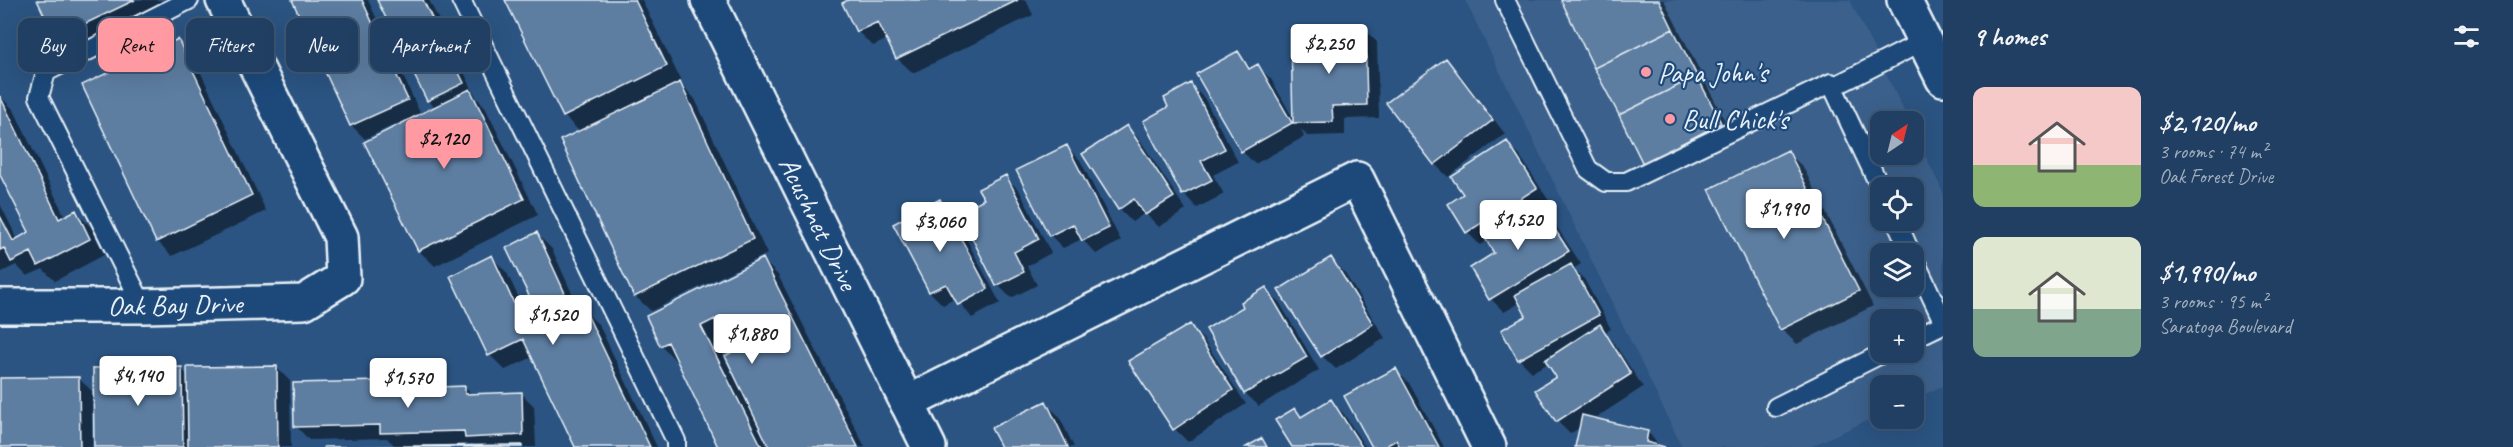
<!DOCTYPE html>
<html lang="en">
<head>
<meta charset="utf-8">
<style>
	:root { --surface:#203f62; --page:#284668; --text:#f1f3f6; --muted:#a2afbe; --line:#3d5877; --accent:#ff9aa2 }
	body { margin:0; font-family:Caveat,sans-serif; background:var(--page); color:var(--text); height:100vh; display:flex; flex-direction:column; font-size:22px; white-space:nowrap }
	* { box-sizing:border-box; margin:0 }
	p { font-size:20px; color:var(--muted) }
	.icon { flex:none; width:33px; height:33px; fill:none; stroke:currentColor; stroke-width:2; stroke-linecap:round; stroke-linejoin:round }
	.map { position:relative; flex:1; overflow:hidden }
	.side { display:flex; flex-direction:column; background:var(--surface); width:570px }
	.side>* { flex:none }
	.banner { position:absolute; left:18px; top:18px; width:570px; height:54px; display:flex; gap:12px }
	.needle { width:39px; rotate:35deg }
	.controls { position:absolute; left:1870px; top:111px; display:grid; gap:12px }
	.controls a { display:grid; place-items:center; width:54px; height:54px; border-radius:12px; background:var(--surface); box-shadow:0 6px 24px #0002,0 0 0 2px var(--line); font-size:30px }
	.price { position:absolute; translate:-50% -51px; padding:0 14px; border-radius:6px; background:#fff; color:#222; font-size:20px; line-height:39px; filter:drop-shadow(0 2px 3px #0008) }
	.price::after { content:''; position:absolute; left:50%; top:36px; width:18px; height:14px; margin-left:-9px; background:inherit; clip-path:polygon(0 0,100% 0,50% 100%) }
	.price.on { background:var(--accent); color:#111 }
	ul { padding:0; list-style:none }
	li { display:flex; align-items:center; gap:18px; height:150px; padding:0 30px }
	li span { display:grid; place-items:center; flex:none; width:168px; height:120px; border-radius:12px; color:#555 }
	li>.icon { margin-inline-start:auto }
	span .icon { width:72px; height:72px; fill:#fffc; stroke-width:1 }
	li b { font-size:26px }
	h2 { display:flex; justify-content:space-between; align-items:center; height:72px; padding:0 30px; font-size:26px }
	.tag { padding:0 21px; border-radius:12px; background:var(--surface); box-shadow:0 6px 24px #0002,0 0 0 2px var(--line); font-size:21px; line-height:54px }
	.tag.on { background:var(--accent); color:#111 }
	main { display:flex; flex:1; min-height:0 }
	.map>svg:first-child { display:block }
	.built { fill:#3a608b; fill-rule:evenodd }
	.shadow { fill:#0007; fill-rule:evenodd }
	.building { fill:#5d7da1; stroke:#e8f1f8; stroke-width:1.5 }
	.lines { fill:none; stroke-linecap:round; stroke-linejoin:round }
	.lane-casing { stroke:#e8f1f8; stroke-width:22 }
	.street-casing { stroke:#e8f1f8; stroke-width:38 }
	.secondary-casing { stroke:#e8f1f8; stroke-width:38 }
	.lane { stroke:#1f4a7a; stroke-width:18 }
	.street { stroke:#1f4a7a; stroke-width:33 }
	.secondary { stroke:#1f4a7a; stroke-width:33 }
	.poi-dot { fill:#ff9aa2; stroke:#1f4a7a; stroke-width:2 }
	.labels { text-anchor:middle; stroke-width:4.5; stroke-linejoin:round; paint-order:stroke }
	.poi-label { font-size:28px; fill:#e8f1f8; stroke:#1f4a7a; text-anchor:start }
	.street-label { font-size:28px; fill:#e8f1f8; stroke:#1f4a7a }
</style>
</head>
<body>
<main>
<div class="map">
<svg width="1943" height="447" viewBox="0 0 1943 447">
	<rect width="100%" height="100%" fill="#2b5482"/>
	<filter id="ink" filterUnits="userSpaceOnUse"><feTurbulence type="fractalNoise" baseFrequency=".0167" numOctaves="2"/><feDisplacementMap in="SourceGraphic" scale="12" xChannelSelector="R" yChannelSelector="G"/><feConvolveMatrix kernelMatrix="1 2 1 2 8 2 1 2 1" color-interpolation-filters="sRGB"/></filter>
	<g filter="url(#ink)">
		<path class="built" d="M1465,0H1850L1909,121L1881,122V154H1914V132L1943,192V386L1914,399V386H1881V414L1810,447H1682ZM1881,188H1914V220H1881ZM1881,254H1914V286H1881ZM1881,320H1914V352H1881Z"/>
		<path class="shadow" d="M39,0H161L165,8L71,53L56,37Z
			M294,0H368L421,115L436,108L428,101L379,0H429L476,97L485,107L538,215L435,266L419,251L366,142L400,126L398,123L365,139L352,126Z
			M507,0H642L681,81L679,82L695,99L767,254L651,311L635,296L580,132L564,116Z
			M852,0H1026L1033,15L913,73L897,58L888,39L873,46L857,31Z
			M1562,0H1664L1733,137L1644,163Z
			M1364,29L1377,42L1379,118L1345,119V135L1307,136L1301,129L1304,137L1255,164L1242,151L1237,53L1252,69L1257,66L1271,79L1294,120L1330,41Z
			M178,41L193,56L266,211L172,256L157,241Z
			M1445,60L1459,73L1505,134L1448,177L1435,164Z
			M1191,85L1204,98L1238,162L1213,175L1224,194L1197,208L1184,194L1145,121L1170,108Z
			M0,96L14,110L65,217L76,212L91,227L104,255L55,281L43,269L27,276L16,265L0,273V204L18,240L31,233L0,172Z
			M1127,127L1140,140L1186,210L1159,227L1145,213L1132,222L1119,209Z
			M1507,143L1520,156L1549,201L1540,207L1550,217L1581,264L1573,269L1584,279L1611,329L1605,332L1612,340L1643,387L1594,419L1648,432L1660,447H1576L1581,427L1570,434L1557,421L1558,377L1549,363L1532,372L1519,359L1528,316L1520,303L1504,312L1491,299L1496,253L1488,240L1480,245L1467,232L1465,195Z
			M1067,147L1080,160L1121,241L1096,254L1082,239L1063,248L1050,235Z
			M1787,152L1803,167L1873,306L1797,344L1781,329Z
			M1005,177L1019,190L1051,253L1027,266L1037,285L1011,298L998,285Z
			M940,200L953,214L1000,303L972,318L956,298L943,305L930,292L895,224Z
			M537,234L552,249L580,311L583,310L599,325L657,447H577L533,357L505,370L490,355L492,257L507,273L534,330L546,328Z
			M1331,259L1344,272L1385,338L1336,369L1322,356Z
			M763,260L778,275L865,447H720L678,360L676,361L661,345ZM725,337L733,354L735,374L733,375L716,341Z
			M1266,289L1279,302L1319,370L1259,406L1245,393V307Z
			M1190,326L1203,339L1246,404L1188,442L1175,429Z
			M277,368L290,381L291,447H95L181,369L189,376Z
			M1396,370L1409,383L1444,447H1374Z
			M78,378L92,391V447H0V379Z
			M380,382L388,390L465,387L472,395L521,393L534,406L536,447H476L473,444L438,445V447H396L387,438L309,440L296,426Z
			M1331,401L1344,414L1365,447H1294L1295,410L1303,418Z
			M1045,403L1059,416L1074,447H1002Z"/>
		<path class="building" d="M37,0H135L55,38Z
			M292,0H362L408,100L350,126Z
			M377,0H423L464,83L427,101Z
			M505,0H635L667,66L563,117Z
			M848,0H1018L896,59L878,22L856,32L842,3Z
			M1561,0H1659L1673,29L1594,68Z
			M1365,27L1367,105L1332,106L1333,122L1293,123L1291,41L1329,40L1328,28Z
			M1673,29L1697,76L1619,115L1594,68Z
			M178,39L252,195L156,242L82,85Z
			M1238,51L1249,69L1258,64L1292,123L1241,152L1196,74Z
			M1446,58L1493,120L1434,165L1386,103Z
			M1697,76L1721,123L1643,164L1619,115Z
			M680,82L753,239L634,297L560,140Z
			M1191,83L1225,149L1201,161L1212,180L1182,195L1143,121L1168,107L1164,98Z
			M470,89L524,199L418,251L364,142Z
			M0,96L59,219L76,210L90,239L38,266L31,252L11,262L4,248L0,250V216L13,241L29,232L0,175Z
			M1127,125L1174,197L1145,215L1134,199L1118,210L1082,154Z
			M1507,141L1537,188L1466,233L1448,204L1463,194L1451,177Z
			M1067,145L1109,228L1082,241L1073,224L1049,236L1016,170Z
			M1788,150L1859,291L1780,330L1709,189Z
			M1006,175L1039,239L1014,252L1024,272L996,286L959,212L984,199L978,189Z
			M940,199L988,289L958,305L946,284L929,292L893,224Z
			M1537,202L1569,251L1489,300L1470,268L1494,253L1483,235Z
			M537,232L574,313L584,308L650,447H575L523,339L488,356L450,276L492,255L526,330L544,327L506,248Z
			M1331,257L1373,324L1321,357L1278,290Z
			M763,258L858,447H769L725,356L731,353L715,319L701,326L762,447H718L668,342L660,346L646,316Z
			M1571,264L1599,315L1518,360L1501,330L1526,316L1515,295Z
			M1266,287L1307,357L1244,394L1206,329L1243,307L1241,302Z
			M1190,324L1233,390L1173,430L1128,361Z
			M1600,324L1631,374L1556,422L1535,390L1556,377L1545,360Z
			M277,366L278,447H188L187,367Z
			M182,367L183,447H94L93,368Z
			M1396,368L1439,447H1400L1396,440L1384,447H1372L1344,396Z
			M79,377L80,447H0V378Z
			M381,381V389L465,386V394L522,392L523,435L465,438L464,431L380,433V425L294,427L293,383Z
			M1331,399L1362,447H1292L1275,420L1295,408L1301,417Z
			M1046,401L1068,447H1001L991,428Z
			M1582,415L1648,431L1646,442L1665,447H1575Z
			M1262,438L1267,447H1246Z
			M522,445V447H323Z"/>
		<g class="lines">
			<defs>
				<path id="lane" d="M461,0L676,441V447
					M1505,0L1588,169L1606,182H1626L1831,83L1881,189
					M1833,87L1924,41
					M1896,220L1911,254
					M1914,259L1943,321
					M143,306L39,97L46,72L189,0
					M1914,338L1943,324
					M1776,407L1885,352"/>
				<path id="street" d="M0,306H143L304,302L343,278L341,237L223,0
					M907,403L1357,179L1489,447"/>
				<path id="secondary" d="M708,0L929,447
					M1904,0L1943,79"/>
			</defs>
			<use href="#lane" class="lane-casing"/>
			<use href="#street" class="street-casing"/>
			<use href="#secondary" class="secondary-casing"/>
			<use href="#lane" class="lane"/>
			<use href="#street" class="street"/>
			<use href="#secondary" class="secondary"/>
		</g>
	</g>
	<g class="poi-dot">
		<circle cx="1646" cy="72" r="6"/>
		<circle cx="1670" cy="119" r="6"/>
	</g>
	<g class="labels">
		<g class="poi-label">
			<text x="1658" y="82">Papa John's</text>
			<text x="1682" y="129">Bull Chick's</text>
		</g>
		<g class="street-label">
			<text transform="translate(819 223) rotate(64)" y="10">Acushnet Drive</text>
			<text transform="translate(175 304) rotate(-1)" y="10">Oak Bay Drive</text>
		</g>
	</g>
</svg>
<div class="controls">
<a><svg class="needle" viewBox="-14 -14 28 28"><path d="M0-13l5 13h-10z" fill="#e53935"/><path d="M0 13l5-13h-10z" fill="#a2afbe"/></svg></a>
<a><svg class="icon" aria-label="locate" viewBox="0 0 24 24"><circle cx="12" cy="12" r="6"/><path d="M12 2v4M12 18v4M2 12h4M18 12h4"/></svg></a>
<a><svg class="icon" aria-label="layers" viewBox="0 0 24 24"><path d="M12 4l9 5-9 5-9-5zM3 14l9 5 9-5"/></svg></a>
<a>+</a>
<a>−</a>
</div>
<b class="price" style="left:1329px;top:75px">$2,250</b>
<b class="price on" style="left:444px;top:170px">$2,120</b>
<b class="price" style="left:1784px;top:240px">$1,990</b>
<b class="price" style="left:1518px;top:251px">$1,520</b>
<b class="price" style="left:940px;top:253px">$3,060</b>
<b class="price" style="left:553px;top:346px">$1,520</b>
<b class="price" style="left:752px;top:365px">$1,880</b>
<b class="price" style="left:138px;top:407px">$4,140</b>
<b class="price" style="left:408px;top:409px">$1,570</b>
<div class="banner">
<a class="tag">Buy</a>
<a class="tag on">Rent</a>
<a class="tag">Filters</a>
<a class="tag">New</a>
<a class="tag">Apartment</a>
</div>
</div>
<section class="side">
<h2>9 homes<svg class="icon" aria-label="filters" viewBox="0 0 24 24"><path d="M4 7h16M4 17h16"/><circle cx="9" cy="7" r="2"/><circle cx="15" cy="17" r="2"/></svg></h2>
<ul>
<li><span style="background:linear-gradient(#f6c9c9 65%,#8fb573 0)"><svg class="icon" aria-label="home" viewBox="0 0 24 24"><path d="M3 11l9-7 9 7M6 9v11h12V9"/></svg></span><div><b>$2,120/mo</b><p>3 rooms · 74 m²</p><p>Oak Forest Drive</p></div></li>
<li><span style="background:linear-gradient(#dfe7d0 60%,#7fa58c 0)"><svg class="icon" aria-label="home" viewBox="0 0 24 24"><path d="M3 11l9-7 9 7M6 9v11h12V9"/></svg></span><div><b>$1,990/mo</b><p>3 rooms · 95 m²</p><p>Saratoga Boulevard</p></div></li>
</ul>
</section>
</main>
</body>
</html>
